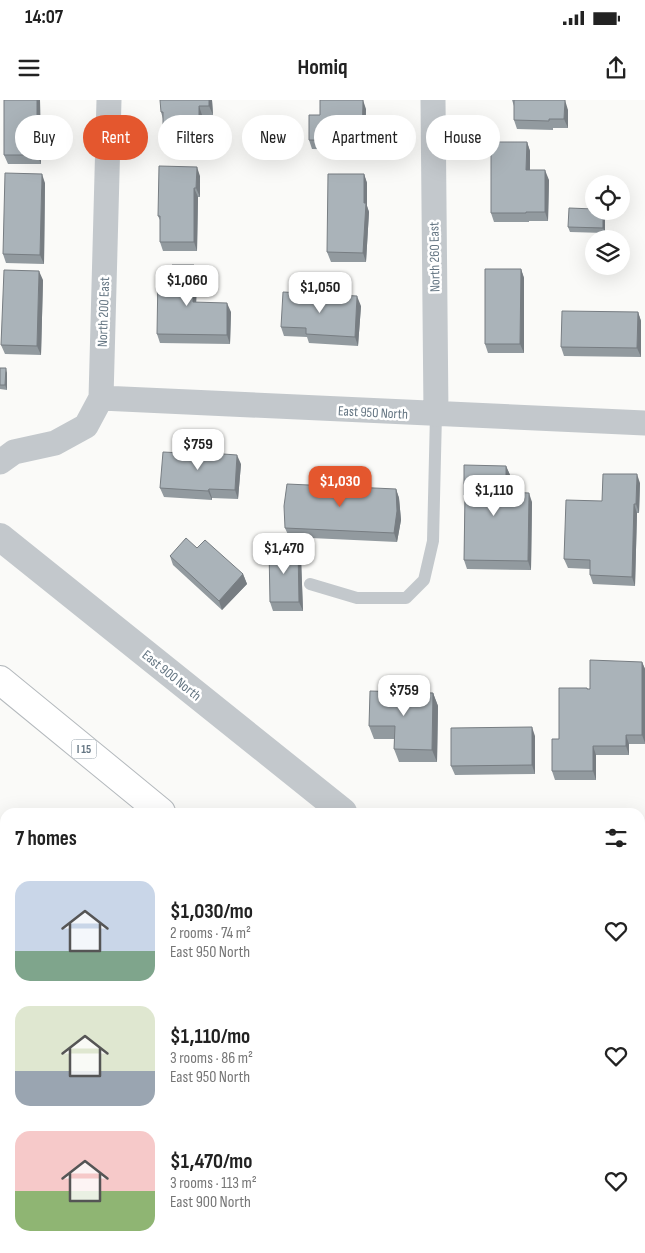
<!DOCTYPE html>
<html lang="en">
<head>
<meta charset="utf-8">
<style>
	:root { --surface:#fff; --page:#f2f2f2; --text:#222; --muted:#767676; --accent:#e4572e }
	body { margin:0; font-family:"Sofia Sans Condensed",sans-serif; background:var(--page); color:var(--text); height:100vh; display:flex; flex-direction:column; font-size:19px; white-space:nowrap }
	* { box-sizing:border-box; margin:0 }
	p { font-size:16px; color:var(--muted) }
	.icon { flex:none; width:28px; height:28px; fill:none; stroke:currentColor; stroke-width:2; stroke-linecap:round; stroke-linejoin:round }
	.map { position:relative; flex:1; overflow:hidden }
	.panel { position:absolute; left:0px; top:708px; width:645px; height:446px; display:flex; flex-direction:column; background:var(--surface); border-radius:15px 15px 0 0; box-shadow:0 5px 20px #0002 }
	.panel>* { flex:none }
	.banner { position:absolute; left:15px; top:15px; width:615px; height:45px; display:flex; gap:10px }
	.buttons { position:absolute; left:585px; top:75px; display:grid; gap:10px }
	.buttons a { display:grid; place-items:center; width:45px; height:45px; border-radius:50%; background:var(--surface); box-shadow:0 5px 20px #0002; font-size:25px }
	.price { position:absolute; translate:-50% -42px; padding:0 11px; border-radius:10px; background:#fff; color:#222; font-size:16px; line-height:32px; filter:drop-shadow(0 1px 2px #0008) }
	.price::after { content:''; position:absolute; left:50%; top:30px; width:15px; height:11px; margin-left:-8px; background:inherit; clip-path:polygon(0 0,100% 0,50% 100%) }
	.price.active { background:var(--accent); color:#fff }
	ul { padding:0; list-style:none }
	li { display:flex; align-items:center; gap:15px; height:125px; padding:0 15px }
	li span { display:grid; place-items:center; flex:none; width:140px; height:100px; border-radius:15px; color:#555 }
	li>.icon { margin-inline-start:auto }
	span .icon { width:60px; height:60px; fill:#fffc; stroke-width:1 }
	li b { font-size:21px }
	h2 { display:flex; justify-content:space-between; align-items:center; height:60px; padding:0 15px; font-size:21px }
	.pill { padding:0 18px; border-radius:22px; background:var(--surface); box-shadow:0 5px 20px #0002; font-size:18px; line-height:45px }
	.pill.active { background:var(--accent); color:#fff }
	.status { display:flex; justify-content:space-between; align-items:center; height:35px; padding:0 25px; background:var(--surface); direction:ltr }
	.status svg { height:14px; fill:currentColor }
	header { display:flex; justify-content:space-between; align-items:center; height:65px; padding:0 15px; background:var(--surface); font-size:22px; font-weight:700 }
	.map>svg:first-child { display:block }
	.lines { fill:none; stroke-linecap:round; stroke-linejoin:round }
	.motorway-casing { stroke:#b4b9bd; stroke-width:30 }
	.service { stroke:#c3c8cc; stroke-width:12 }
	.minor { stroke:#c3c8cc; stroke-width:25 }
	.tertiary { stroke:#c3c8cc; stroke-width:28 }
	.motorway { stroke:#fff; stroke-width:28 }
	.wall { fill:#929a9f }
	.shaded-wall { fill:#777d82 }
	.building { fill:#aab3b9; stroke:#777d82 }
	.labels { text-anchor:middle; stroke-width:5; stroke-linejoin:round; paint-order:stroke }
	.shield { fill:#fff; stroke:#939fa8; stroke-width:1 }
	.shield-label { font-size:12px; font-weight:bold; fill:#657683 }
	.street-label { font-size:14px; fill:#657683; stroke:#fff }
</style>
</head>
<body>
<div class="status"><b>14:07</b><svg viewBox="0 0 49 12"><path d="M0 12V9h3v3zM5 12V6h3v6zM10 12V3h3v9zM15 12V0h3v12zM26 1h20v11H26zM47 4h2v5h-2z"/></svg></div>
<header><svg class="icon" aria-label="menu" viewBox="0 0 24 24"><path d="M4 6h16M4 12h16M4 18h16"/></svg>Homiq<svg class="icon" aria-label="share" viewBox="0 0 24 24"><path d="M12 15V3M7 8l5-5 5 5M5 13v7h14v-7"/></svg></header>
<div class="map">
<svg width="645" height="1153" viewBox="0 0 645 1153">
	<rect width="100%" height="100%" fill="#fafaf8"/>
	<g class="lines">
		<defs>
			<path id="motorway" d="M0,580L161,712
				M0,751L5,755
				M640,1080L645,1083
				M545,1149L550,1153"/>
		</defs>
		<use href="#motorway" class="motorway-casing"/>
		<path class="service" d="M310,484L357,498H406L424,480L433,441L436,314
			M0,964L5,967
			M235,1149L240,1153"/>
		<path class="minor" d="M433,0L436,314
			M101,298L645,323
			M0,362L14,352L55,343L86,326L101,298L109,0
			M325,1153L327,1149"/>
		<path class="tertiary" d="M0,437L343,712
			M640,745H645"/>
		<use href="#motorway" class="motorway"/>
	</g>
	<path class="wall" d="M40,0L41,64H8L4,55Z
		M212,0L213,15H202V52L167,53L163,44V19L161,12Z
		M512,0H553L568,10V28H553V30L517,29L514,20V6Z
		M366,9L365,50L312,49L309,40L320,15Z
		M527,42L530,51V70L549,80L548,121H529V122H494L491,113Z
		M364,74L367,83V106L369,112L366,162H331L327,152Z
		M200,76V97H198L197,151H163L160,142V120L158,116Z
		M45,83L44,164L6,163L3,154Z
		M603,111H604L605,114V133L570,132L568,127Z
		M521,169L524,178V253H488L485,244Z
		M197,174L196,202L231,212L230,244L160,243L157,234Z
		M43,180L41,255L5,254L1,245Z
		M361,206L358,246L309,243L307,237L284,236L281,227Z
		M638,212L641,221V257L564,256L561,247Z
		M0,268L7,273V290L0,289Z
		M241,364L238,399L212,398V400L164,397L160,388Z
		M506,366L510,375L509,393L532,402L531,470L467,469L464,460L465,398L464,395Z
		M640,383L639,413H637L635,486L593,484L590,475V469L568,468L564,459L602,401Z
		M396,389L399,398L401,420L397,442L289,437L285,428Z
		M197,448L243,474L247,484L222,510L173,465L170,456Z
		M301,458L303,511H273L270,502Z
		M642,562L645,569V644H629V655H596V680H555L552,671L559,639L587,588L588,589H590Z
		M433,593L438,606L437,662H399L394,649V639H374L369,626Z
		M535,636V674L455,675L451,666Z"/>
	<path class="shaded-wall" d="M37,0H40L41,64L37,55Z
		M209,0H212L213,15L209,6Z
		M363,0L366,9L365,50L362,41Z
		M565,0L568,10V28L564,19Z
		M199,6L202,15V52L199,43Z
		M527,42L530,51V80L526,70Z
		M197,67L200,76V97L196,88Z
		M545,70L549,80L548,121L545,112Z
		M42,74L45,83L44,164L40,155Z
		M364,74L367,83V106L369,112L366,162L363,153Z
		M194,88L198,97L197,151L194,142Z
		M603,111H604L605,114V133L603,128Z
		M194,165L197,174L196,211L193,202Z
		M521,169L524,178V253L520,244Z
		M39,171L43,180L41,255L37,246Z
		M357,196L361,206L358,246L355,237Z
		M227,203L231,212L230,244L227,235Z
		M638,212L641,221V257L637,248Z
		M6,268L7,273V290L5,285Z
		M237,355L241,364L238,399L235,390Z
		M506,366L510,375L509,402L506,392Z
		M637,374L640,383L639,413L636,404Z
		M209,389L212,398V400L208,391Z
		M396,389L399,398L401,420L397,442L394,433Z
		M529,393L532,402L531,470L528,461Z
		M634,404L637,413L635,486L632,477Z
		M298,448L301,458L303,511L299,502Z
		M243,474L247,484L222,510L219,501Z
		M642,562L645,569V643L642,635Z
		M433,593L438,606L437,662L432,650Z
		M532,627L535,636V674L532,665Z
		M626,635L629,644V655L626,646Z
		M593,646L596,655V680L593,671Z"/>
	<path class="building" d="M4,0H37V55H4Z
		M160,0H209V6H199V43L163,44V12H161Z
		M320,0H363L362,41L309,40V15H320Z
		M514,0H565L564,19H549V21L514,20Z
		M491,42H527L526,70H545V112H526V113H491Z
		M159,66L197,67L196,88H194V142H160V116H158Z
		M5,73L42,74L40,155L3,154Z
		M328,74H364V103H366L363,153L327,152Z
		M569,108L594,109V111H603V128L568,127Z
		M172,165H194L193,202L227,203V235L157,234L158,174L172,175Z
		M485,169H521L520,244H485Z
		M4,170L39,171L37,246L1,245Z
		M283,192L357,196L355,237L306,234V228L281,227Z
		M562,211L638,212L637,248L561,247Z
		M0,268H6L5,285H0Z
		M182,351L237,355L235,390L209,389L208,391L160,388L163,352L182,353Z
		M464,365L506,366V392L529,393L528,461L464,460L465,395H464Z
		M603,374H637L636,404H634L632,477L590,475V460L564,459L566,400L602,401Z
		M287,384L396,389L397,411L394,433L285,428L284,406Z
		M186,438L197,448L205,440L243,474L219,501L170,456Z
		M298,448L299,502H270L269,449Z
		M590,560L642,562V635H626V646H593V671H552V639H559V588H587V589H590Z
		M370,591L433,593L432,650L394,649L395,626H369Z
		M532,627V665L451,666V628Z
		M0,1011L5,1015V1149H175L180,1153H0Z"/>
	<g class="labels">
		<rect class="shield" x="71.5" y="639.5" width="25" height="19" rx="4"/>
		<g class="shield-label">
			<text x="84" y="653">I 15</text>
		</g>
		<g class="street-label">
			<text transform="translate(434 157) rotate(-91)" y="5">North 260 East</text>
			<text transform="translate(103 212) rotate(-88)" y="5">North 200 East</text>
			<text transform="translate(373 312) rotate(3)" y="5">East 950 North</text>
			<text transform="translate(172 575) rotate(39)" y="5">East 900 North</text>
		</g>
	</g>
</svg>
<div class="buttons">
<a><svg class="icon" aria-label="locate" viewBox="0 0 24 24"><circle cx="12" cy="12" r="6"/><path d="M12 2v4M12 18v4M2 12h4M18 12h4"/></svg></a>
<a><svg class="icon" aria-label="layers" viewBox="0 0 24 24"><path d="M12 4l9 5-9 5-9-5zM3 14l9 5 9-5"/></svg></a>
</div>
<b class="price" style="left:187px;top:207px">$1,060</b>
<b class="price" style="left:320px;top:214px">$1,050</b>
<b class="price" style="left:198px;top:371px">$759</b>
<b class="price active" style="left:340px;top:408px">$1,030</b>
<b class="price" style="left:494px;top:417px">$1,110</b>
<b class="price" style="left:284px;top:475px">$1,470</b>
<b class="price" style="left:404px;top:617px">$759</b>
<div class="banner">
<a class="pill">Buy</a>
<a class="pill active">Rent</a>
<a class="pill">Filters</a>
<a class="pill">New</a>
<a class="pill">Apartment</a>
<a class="pill">House</a>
</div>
<section class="panel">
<h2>7 homes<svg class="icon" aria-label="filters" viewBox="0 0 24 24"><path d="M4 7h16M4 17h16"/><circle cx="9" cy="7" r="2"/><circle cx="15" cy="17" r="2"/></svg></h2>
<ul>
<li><span style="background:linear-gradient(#c9d6e8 70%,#7fa58c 0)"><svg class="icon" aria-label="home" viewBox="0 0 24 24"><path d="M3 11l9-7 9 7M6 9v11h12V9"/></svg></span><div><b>$1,030/mo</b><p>2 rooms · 74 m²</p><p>East 950 North</p></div><svg class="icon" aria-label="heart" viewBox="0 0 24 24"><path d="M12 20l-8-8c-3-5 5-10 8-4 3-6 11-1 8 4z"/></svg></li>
<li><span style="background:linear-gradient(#dfe7d0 65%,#9aa5b1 0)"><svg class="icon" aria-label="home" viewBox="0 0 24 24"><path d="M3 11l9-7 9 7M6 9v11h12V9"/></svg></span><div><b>$1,110/mo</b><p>3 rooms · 86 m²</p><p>East 950 North</p></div><svg class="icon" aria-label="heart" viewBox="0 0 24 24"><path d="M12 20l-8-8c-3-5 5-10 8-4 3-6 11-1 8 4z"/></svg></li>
<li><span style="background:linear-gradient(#f6c9c9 60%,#8fb573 0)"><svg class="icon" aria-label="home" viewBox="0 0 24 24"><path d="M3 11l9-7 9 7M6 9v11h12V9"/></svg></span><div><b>$1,470/mo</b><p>3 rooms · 113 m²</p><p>East 900 North</p></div><svg class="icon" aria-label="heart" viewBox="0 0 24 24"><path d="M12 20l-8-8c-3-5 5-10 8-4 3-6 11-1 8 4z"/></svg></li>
</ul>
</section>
</div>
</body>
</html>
